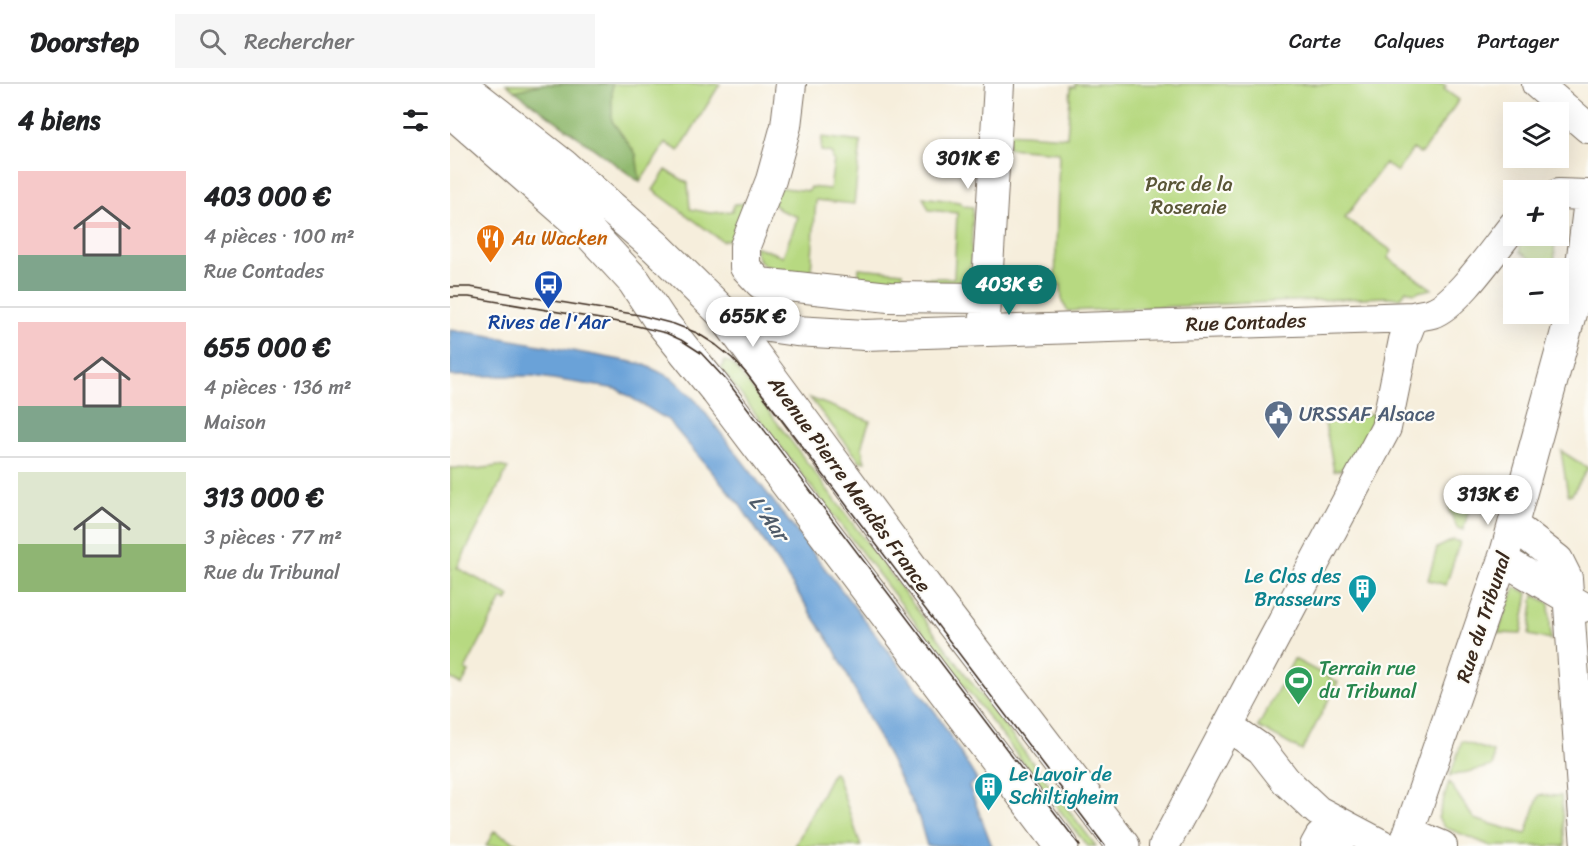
<!DOCTYPE html>
<html lang="fr">
<head>
<meta charset="utf-8">
<style>
	:root { --surface:#fff; --page:#f6f6f6; --text:#202124; --muted:#757577; --line:#e0e0e0; --accent:#0f766e }
	body { margin:0; font-family:Sriracha,sans-serif; background:var(--page); color:var(--text); height:100vh; display:flex; flex-direction:column; font-size:22px; white-space:nowrap }
	* { box-sizing:border-box; margin:0 }
	p { font-size:20px; color:var(--muted) }
	.icon { flex:none; width:33px; height:33px; fill:none; stroke:currentColor; stroke-width:2; stroke-linecap:round; stroke-linejoin:round }
	.map { position:relative; flex:1; overflow:hidden }
	.details { display:flex; flex-direction:column; background:var(--surface); width:450px }
	.details>* { flex:none }
	.fabs { position:absolute; left:1053px; top:18px; display:grid; gap:12px }
	.fabs a { display:grid; place-items:center; width:66px; height:66px; border-radius:0px; background:var(--surface); box-shadow:0 6px 24px #0002; font-size:30px }
	.price { position:absolute; translate:-50% -51px; padding:0 14px; border-radius:21px; background:#fff; color:#222; font-size:20px; line-height:39px; filter:drop-shadow(0 2px 3px #0008) }
	.price::after { content:''; position:absolute; left:50%; top:36px; width:18px; height:14px; margin-left:-9px; background:inherit; clip-path:polygon(0 0,100% 0,50% 100%) }
	.price.on { background:var(--accent); color:#fff }
	ul { padding:0; list-style:none }
	li { display:flex; align-items:center; gap:18px; height:150px; padding:0 18px }
	li+li { border-top:2px solid var(--line) }
	li span { display:grid; place-items:center; flex:none; width:168px; height:120px; border-radius:0px; color:#555 }
	li>.icon { margin-inline-start:auto }
	span .icon { width:72px; height:72px; fill:#fffc; stroke-width:1 }
	li b { font-size:26px }
	h2 { display:flex; justify-content:space-between; align-items:center; height:72px; padding:0 18px; font-size:26px }
	header { display:flex; align-items:center; gap:36px; box-sizing:border-box; height:84px; padding:0 30px; background:var(--surface); border-bottom:2px solid var(--line) }
	header strong { font-size:28px }
	nav { display:flex; gap:33px; margin-inline-start:auto; font-size:21px }
	.search { width:420px; height:54px; background:var(--page); display:flex; align-items:center; gap:15px; box-sizing:border-box; padding:0 21px; border-radius:0px; color:var(--muted); font-size:22px }
	main { display:flex; flex:1; min-height:0 }
	.map>svg:first-child { display:block }
	.green { fill:#b7d981; stroke:#798250; stroke-width:1.5 }
	.forest { fill:#91b96f; stroke:#667246; stroke-width:1.5 }
	.water { fill:#6aa2d8; stroke:#52667b; stroke-width:1.5 }
	.lines { fill:none; stroke-linecap:round; stroke-linejoin:round }
	.minor-casing { stroke:#7c6f60; stroke-width:32 }
	.major-casing { stroke:#7c6f60; stroke-width:35 }
	.minor { stroke:#fff; stroke-width:30 }
	.major { stroke:#fff; stroke-width:33 }
	.tram { stroke:#3b2a1e; stroke-width:1.5 }
	.labels { text-anchor:middle; stroke-width:4.5; stroke-linejoin:round; paint-order:stroke }
	.park-label { font-size:20px; fill:#5a5637; stroke:#fdfcf7 }
	.food-label { font-size:20px; fill:#c56008; stroke:#fdfcf7; text-anchor:start }
	.transit-label { font-size:20px; fill:#164399; stroke:#fdfcf7 }
	.street-label { font-size:20px; fill:#3b2a1e; stroke:#fdfcf7 }
	.service-label { font-size:20px; fill:#4e5e75; stroke:#fdfcf7; text-anchor:start }
	.culture-label { font-size:20px; fill:#0d838f; stroke:#fdfcf7; text-anchor:end }
	.leisure-label { font-size:20px; fill:#27864d; stroke:#fdfcf7; text-anchor:start }
	.water-label { font-size:21px; font-style:italic; fill:#4e5a68; stroke:#fdfcf7 }
</style>
</head>
<body>
<header>
<strong>Doorstep</strong>
<div class="search"><svg class="icon" aria-label="search" viewBox="0 0 24 24"><circle cx="10" cy="10" r="6"/><path d="M15 15l6 6"/></svg>Rechercher</div>
<nav><a>Carte</a><a>Calques</a><a>Partager</a></nav>
</header>
<main>
<section class="details">
<h2>4 biens<svg class="icon" aria-label="filters" viewBox="0 0 24 24"><path d="M4 7h16M4 17h16"/><circle cx="9" cy="7" r="2"/><circle cx="15" cy="17" r="2"/></svg></h2>
<ul>
<li><span style="background:linear-gradient(#f6c9c9 70%,#7fa58c 0)"><svg class="icon" aria-label="home" viewBox="0 0 24 24"><path d="M3 11l9-7 9 7M6 9v11h12V9"/></svg></span><div><b>403 000 €</b><p>4 pièces · 100 m²</p><p>Rue Contades</p></div></li>
<li><span style="background:linear-gradient(#f6c9c9 70%,#7fa58c 0)"><svg class="icon" aria-label="home" viewBox="0 0 24 24"><path d="M3 11l9-7 9 7M6 9v11h12V9"/></svg></span><div><b>655 000 €</b><p>4 pièces · 136 m²</p><p>Maison</p></div></li>
<li><span style="background:linear-gradient(#dfe7d0 60%,#8fb573 0)"><svg class="icon" aria-label="home" viewBox="0 0 24 24"><path d="M3 11l9-7 9 7M6 9v11h12V9"/></svg></span><div><b>313 000 €</b><p>3 pièces · 77 m²</p><p>Rue du Tribunal</p></div></li>
</ul>
</section>
<div class="map">
<svg width="1138" height="762" viewBox="0 0 1138 762">
	<rect width="100%" height="100%" fill="#fdfcf7"/>
	<filter id="ink" filterUnits="userSpaceOnUse"><feTurbulence type="fractalNoise" baseFrequency=".0167" numOctaves="2"/><feDisplacementMap in="SourceGraphic" scale="12" xChannelSelector="R" yChannelSelector="G"/><feConvolveMatrix kernelMatrix="1 2 1 2 8 2 1 2 1" color-interpolation-filters="sRGB"/></filter>
	<filter id="wash" filterUnits="userSpaceOnUse"><feTurbulence type="fractalNoise" baseFrequency=".008" numOctaves="4" result="noise"/><feDisplacementMap in="SourceGraphic" scale="24" xChannelSelector="R" yChannelSelector="G"/><feGaussianBlur stdDeviation="1.35" result="paint"/><feColorMatrix in="noise" values="0 0 0 0 0 0 0 0 0 0 0 0 0 0 0 0 0 1.4 0 .05"/><feComposite in="paint" operator="in"/></filter>
	<g filter="url(#wash)">
		<rect width="100%" height="100%" fill="#f6eedc"/>
		<path class="green" d="M56,0H270L229,67L216,59L190,98Z
			M625,0H993L996,2L994,5L1009,16L971,70L963,65L947,88L935,79L895,134L942,167L938,174L982,205L964,209L956,206L951,214L936,213L618,227L612,218L611,201H605L609,68L558,64V49L617,53L621,3H625Z
			M372,53L411,58L404,120L366,116L361,187L393,190L392,199C372,195 322,193 309,176C306,172 305,166 304,162L333,172L348,133L330,126L321,118L326,103L359,107L360,103L380,105L384,76L382,75V69L371,67Z
			M216,86L238,99L240,125L260,129L282,127L284,120L303,119L289,154L272,157L203,106Z
			M473,113L509,118L514,122L523,123L520,200L472,199V194H504L507,129L479,126Z
			M1079,152H1104L1105,184H1095L1070,168V160Z
			M409,184L453,188L454,199H408Z
			M275,277L281,279L296,297L540,623L646,762H637L271,285Z
			M360,314L420,337C414,352 409,362 415,378L410,377Z
			M926,329L907,382L884,387L875,339Z
			M1111,367L1138,384L1122,410L1118,411Z
			M48,382L58,384L7,484L60,512L57,517L52,515L15,586L19,588L12,601L0,594V384L27,385Z
			M1008,397L1026,403L1013,446L1007,444L999,426Z
			M1003,456L1010,458L996,501L978,496L987,464Z
			M1065,503L1078,509L1071,550L1048,549Z
			M1084,511L1099,519L1101,556L1079,551Z
			M844,575L888,598L852,667L808,643Z
			M1012,657L1043,668V682L1000,692Z
			M383,688L386,689L411,762H345Z
			M999,698L1024,735L1076,750L1089,711L1111,712L1115,762H1041L994,743L988,734Z
			M44,747L72,762H36Z"/>
		<path class="forest" d="M91,0H162V37L186,70L190,98L65,7Z"/>
		<path class="water" d="M0,246L30,250L193,280L222,294L247,318L486,629L527,696L519,702L542,762H477L468,731L382,561L290,421L218,336L167,305L83,292H0Z"/>
	</g>
	<g filter="url(#ink)">
		<g class="lines">
			<defs>
				<path id="minor" d="M341,0L336,42L321,96L295,162V183L310,199L439,213L536,214
					M1087,0L1138,44
					M1108,110L1138,111
					M272,228L311,242L346,247L415,251L963,233C969,231 976,231 982,229C1008,220 1045,164 1064,141
					M535,234L549,0
					M1063,441L1108,476L1117,494L1136,762
					M1053,476L1133,523
					M778,642L811,665L836,697L868,727L934,762
					M959,748L992,762
					M714,762L936,344L954,256L963,233
					M865,762L870,753L888,762
					M954,762L1056,466L1128,204L1138,125"/>
				<path id="major" d="M9,0L112,81L206,163L272,228L488,520L673,762
					M0,26L136,145L184,197L210,236L268,308L612,762"/>
			</defs>
			<use href="#minor" class="minor-casing"/>
			<use href="#major" class="major-casing"/>
			<use href="#minor" class="minor"/>
			<use href="#major" class="major"/>
			<path class="tram" d="M0,203H20L189,231L224,240L247,249L266,261L282,274L297,290L655,762
				M0,213H19L174,239L216,249L231,256L251,269L277,297L630,762"/>
		</g>
	</g>
	<defs>
		<symbol id="restaurant-pin" viewBox="-11 -11 22 30"><path d="M0 17L-7.5 6A9.5 9.5 0 1 1 7.5 6Z" fill="#e8710a" stroke="#fdfcf7"/><path d="M-5-6h1v4h1v-4h1v4h1v-4h1v5L-1.5 .5V6h-2V.5L-5-1ZM5-6V6H3V1.5H1.5Q1.5-4 5-6Z" fill="#fff"/></symbol>
		<symbol id="bus-pin" viewBox="-11 -11 22 30"><path d="M0 17L-7.5 6A9.5 9.5 0 1 1 7.5 6Z" fill="#1a4fb4" stroke="#fdfcf7"/><path d="M-5-6H5V4H4V6H2V4H-2V6H-4V4H-5ZM-3.5-4V0h7V-4ZM-3.5 1.2v1.5H-2V1.2ZM2 1.2v1.5H3.5V1.2Z" fill="#fff"/></symbol>
		<symbol id="civic-pin" viewBox="-11 -11 22 30"><path d="M0 17L-7.5 6A9.5 9.5 0 1 1 7.5 6Z" fill="#5c6f8a" stroke="#fdfcf7"/><path d="M-.6-6.5H3V-4.5H.6V-3L4-1V1h2V6H-6V1h2V-1L-.6-3ZM-1.2 2.5V6h2.4V2.5Z" fill="#fff"/></symbol>
		<symbol id="building-pin" viewBox="-11 -11 22 30"><path d="M0 17L-7.5 6A9.5 9.5 0 1 1 7.5 6Z" fill="#0f9aa8" stroke="#fdfcf7"/><path d="M-4-6H4V6H1V3H-1V6H-4ZM-2.5-4.3h1.7v1.8h-1.7ZM.8-4.3h1.7v1.8H.8ZM-2.5-1h1.7V.8h-1.7ZM.8-1h1.7V.8H.8Z" fill="#fff"/></symbol>
		<symbol id="stadium-pin" viewBox="-11 -11 22 30"><path d="M0 17L-7.5 6A9.5 9.5 0 1 1 7.5 6Z" fill="#2e9e5b" stroke="#fdfcf7"/><path d="M0-5a6.5 5 0 1 0 0 10a6.5 5 0 1 0 0-10ZM-3.5-1.8h7v3.6h-7Z" fill="#fff"/></symbol>
	</defs>
	<g fill-rule="evenodd">
		<use href="#restaurant-pin" x="24" y="138" width="33" height="45"/>
		<use href="#bus-pin" x="82" y="184" width="33" height="45"/>
		<use href="#civic-pin" x="812" y="314" width="33" height="45"/>
		<use href="#building-pin" x="896" y="488" width="33" height="45"/>
		<use href="#stadium-pin" x="832" y="580" width="33" height="45"/>
		<use href="#building-pin" x="522" y="686" width="33" height="45"/>
	</g>
	<g class="labels">
		<g class="park-label">
			<text x="739" y="107">Parc de la<tspan x="739" dy="23">Roseraie</tspan></text>
		</g>
		<g class="food-label">
			<text x="62" y="161">Au Wacken</text>
		</g>
		<g class="transit-label">
			<text x="99" y="245">Rives de l'Aar</text>
		</g>
		<g class="street-label">
			<text transform="translate(796 238) rotate(-2)" y="7">Rue Contades</text>
			<text transform="translate(400 400) rotate(54)" y="7">Avenue Pierre Mendès France</text>
			<text transform="translate(1033 533) rotate(-72)" y="7">Rue du Tribunal</text>
		</g>
		<g class="service-label">
			<text x="849" y="337">URSSAF Alsace</text>
		</g>
		<g class="culture-label">
			<text x="891" y="499">Le Clos des<tspan x="891" dy="23">Brasseurs</tspan></text>
			<text x="559" y="697" text-anchor="start">Le Lavoir de<tspan x="559" dy="23">Schiltigheim</tspan></text>
		</g>
		<g class="leisure-label">
			<text x="869" y="591">Terrain rue<tspan x="869" dy="23">du Tribunal</tspan></text>
		</g>
		<g class="water-label">
			<text transform="translate(319 434) rotate(54)" y="7">L'Aar</text>
		</g>
	</g>
</svg>
<div class="fabs">
<a><svg class="icon" aria-label="layers" viewBox="0 0 24 24"><path d="M12 4l9 5-9 5-9-5zM3 14l9 5 9-5"/></svg></a>
<a>+</a>
<a>−</a>
</div>
<b class="price" style="left:518px;top:106px">301K €</b>
<b class="price on" style="left:559px;top:232px">403K €</b>
<b class="price" style="left:303px;top:264px">655K €</b>
<b class="price" style="left:1038px;top:442px">313K €</b>
</div>
</main>
</body>
</html>
